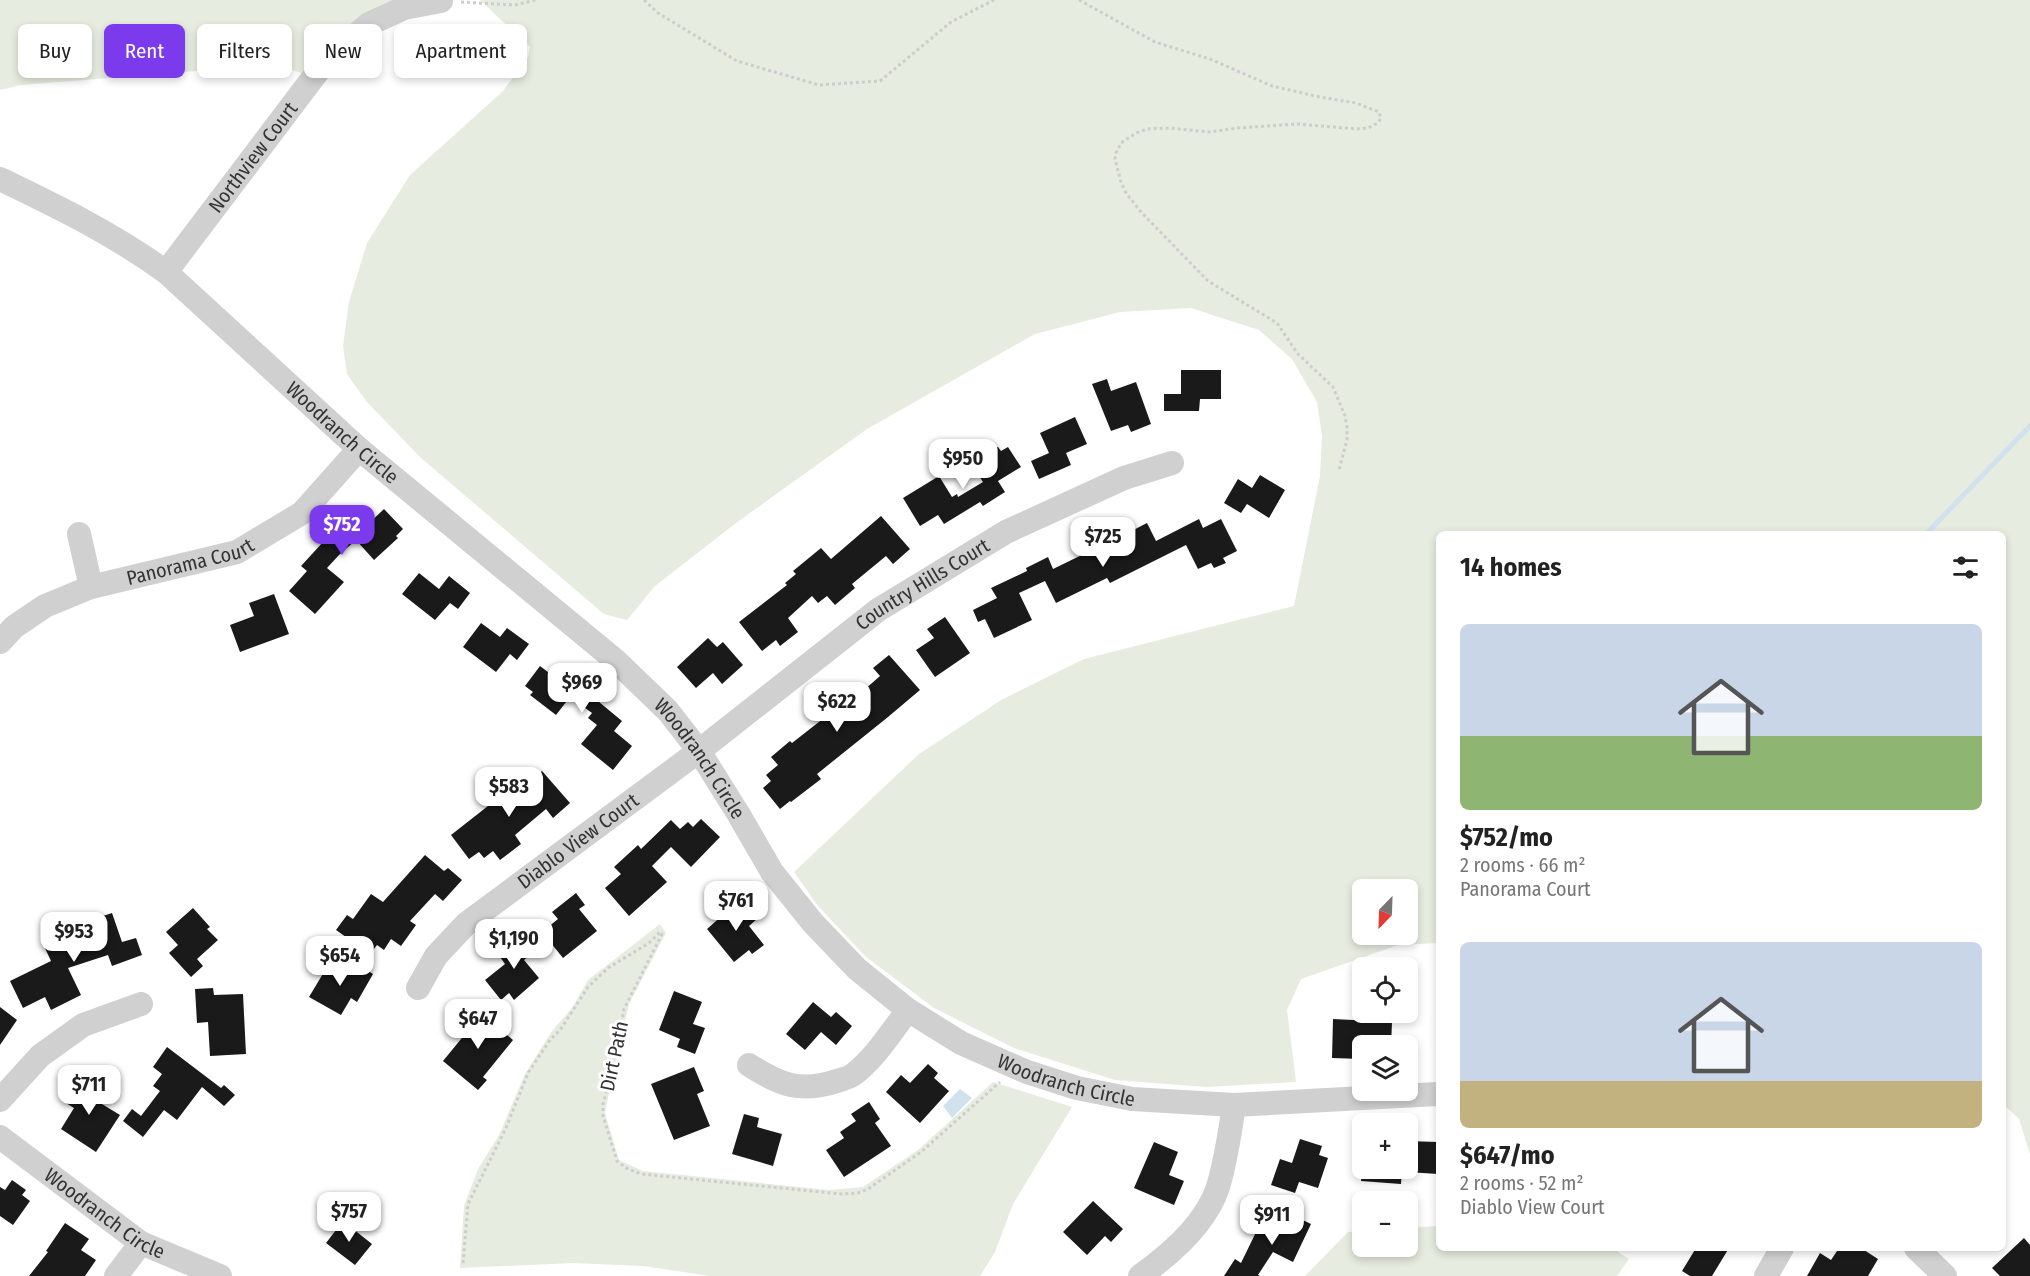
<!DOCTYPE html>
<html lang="en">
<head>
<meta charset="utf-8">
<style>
	:root { --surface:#fff; --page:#f2f2f2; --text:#222; --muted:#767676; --accent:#7c3aed }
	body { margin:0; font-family:"Fira Sans Condensed",sans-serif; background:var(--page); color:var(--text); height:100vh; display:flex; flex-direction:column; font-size:22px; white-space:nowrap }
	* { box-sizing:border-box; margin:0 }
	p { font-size:20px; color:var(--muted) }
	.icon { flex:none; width:33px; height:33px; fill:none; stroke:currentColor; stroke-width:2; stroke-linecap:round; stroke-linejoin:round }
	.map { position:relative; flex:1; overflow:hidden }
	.details { position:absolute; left:1436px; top:531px; width:570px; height:720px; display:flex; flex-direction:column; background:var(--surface); border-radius:9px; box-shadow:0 3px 9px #0003 }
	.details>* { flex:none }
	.guide { position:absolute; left:18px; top:24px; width:570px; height:54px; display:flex; gap:12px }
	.needle { width:39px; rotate:203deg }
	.tools { position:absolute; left:1352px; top:879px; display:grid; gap:12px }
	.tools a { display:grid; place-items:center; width:66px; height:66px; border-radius:9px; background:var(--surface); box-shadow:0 3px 9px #0003; font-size:30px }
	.price { position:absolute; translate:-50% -51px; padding:0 14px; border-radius:12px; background:#fff; color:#222; font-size:20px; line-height:39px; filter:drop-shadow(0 2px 3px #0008) }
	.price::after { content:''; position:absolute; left:50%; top:36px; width:18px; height:14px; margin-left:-9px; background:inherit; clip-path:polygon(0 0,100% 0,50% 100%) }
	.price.selected { background:var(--accent); color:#fff }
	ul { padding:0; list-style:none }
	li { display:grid; align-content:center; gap:12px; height:318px; padding:0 24px }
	li span { display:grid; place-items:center; height:186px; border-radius:9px; color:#555 }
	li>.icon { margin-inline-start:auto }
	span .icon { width:108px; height:108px; fill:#fffc; stroke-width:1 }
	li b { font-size:26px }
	h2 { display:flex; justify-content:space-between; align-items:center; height:72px; padding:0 24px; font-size:26px }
	.tag { padding:0 21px; border-radius:9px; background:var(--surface); box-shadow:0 3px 9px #0003; font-size:21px; line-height:54px }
	.tag.selected { background:var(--accent); color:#fff }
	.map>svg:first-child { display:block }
	.green { fill:#e6ecdf; fill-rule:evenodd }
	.water { fill:#cfe2ee }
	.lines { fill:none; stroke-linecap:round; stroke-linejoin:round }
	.stream { stroke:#cfe2ee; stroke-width:5 }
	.building { fill:#1a1a1a }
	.path { stroke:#cdcdcd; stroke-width:3; stroke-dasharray:3 3; stroke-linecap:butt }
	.minor { stroke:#d0d0d0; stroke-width:24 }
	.labels { text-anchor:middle; stroke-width:6; stroke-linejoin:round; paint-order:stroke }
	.street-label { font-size:20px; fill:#333; stroke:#fff }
</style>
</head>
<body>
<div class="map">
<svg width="2030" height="1276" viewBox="0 0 2030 1276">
	<rect width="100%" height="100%" fill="#fff"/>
	<path class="green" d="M0,0H401L346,26L302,73L273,65L21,85L0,90Z
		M480,0H2030V1154L2019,1119L2002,1103V534H1438V943L1398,945L1301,979L1287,1010L1296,1082L1207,1087L1115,1080L1014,1048L934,1008L865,956L818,906L794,872L919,754L1003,699L1084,659L1294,606L1320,476L1322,436L1317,402L1292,359L1259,330L1191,308L1120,312L1035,334L867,429L736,523L655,586L627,620L604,614L421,458L366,401L347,374L343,346L349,302L367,243L410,175L503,91L528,57L530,47ZM1362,890H1407V934H1362Z
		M660,924L666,933L629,1004L611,1083L605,1113L619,1160L643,1171L829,1190L863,1187L918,1150L993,1082L1072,1107L1013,1204L995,1252L980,1276H710L643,1266L573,1263L460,1268L464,1206L478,1169L499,1135L525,1074L552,1031L572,1008L588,980Z
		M1438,1226V1248H1612L1629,1259L1617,1276H1305L1348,1232L1362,1231V1246H1407V1228Z"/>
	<path class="water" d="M960,1089L972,1098L952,1118L943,1106Z"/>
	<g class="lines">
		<path class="stream" d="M1926,534L2030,426"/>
	</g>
	<path class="building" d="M1181,370H1221V399H1200L1199,411H1164V394H1181Z
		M1107,379L1111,391L1136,382L1151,424L1131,432L1128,425L1111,431L1092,384Z
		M1075,417L1087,444L1066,453L1071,465L1039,479L1031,461L1049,453L1040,433Z
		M998,447L1001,451L1008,447L1021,467L998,481L1005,492L983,506L980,502L944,524L938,515L920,526L903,498L939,476L952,497L957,494L958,497L983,482L971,463Z
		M1260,475L1285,490L1269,518L1247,504L1241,513L1224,503L1238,479L1252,488Z
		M384,509L403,529L396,536L398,538L374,560L356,540L339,555L327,568L344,582L315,614L289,591L307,571L301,566L324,541L355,513L367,525Z
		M881,516L910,549L893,564L886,556L852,584L855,588L835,605L827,596L818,603L812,596L788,618L798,632L780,646L776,640L762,651L739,622L787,585L785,583L796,574L793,571L821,548L831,559Z
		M1199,519L1203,528L1221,519L1237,551L1223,558L1226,563L1214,568L1211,563L1198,569L1186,545L1110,583L1107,578L1056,603L1045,581L1019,593L1032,620L994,638L985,619L978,622L973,610L997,598L991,588L1027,571L1026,568L1048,557L1053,569L1092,550L1088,542L1111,530L1116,539L1147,523L1156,541Z
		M419,573L439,589L449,576L470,593L458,609L450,603L435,620L402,594Z
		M274,594L289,634L240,652L230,625L254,616L249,603Z
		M945,617L970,653L935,677L916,650L934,638L927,629Z
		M481,623L500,637L507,628L529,644L517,660L510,654L496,672L463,647Z
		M708,638L717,647L723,642L743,665L722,684L713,673L696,688L677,667Z
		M889,655L920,690L888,717L817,774L821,779L791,802L790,801L780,809L763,788L771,781L766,775L778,765L771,757L790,741L792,743L824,718L819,711L839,695L847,705L880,676L873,668Z
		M540,666L561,682L569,671L590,688L587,692L622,721L614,731L632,746L613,770L581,744L597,725L588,718L592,713L570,697L556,715L530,695L533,692L525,686Z
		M542,771L570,803L553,818L546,809L515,835L521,844L500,860L493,851L484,858L479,852L469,859L451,835L516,784L521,789Z
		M701,819L720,837L691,867L671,847L652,866L667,882L629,916L605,888L621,874L614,867L638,845L641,849L671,820L680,829L688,822L693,827Z
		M425,855L444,871L448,868L462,880L443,901L435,894L410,921L416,925L401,946L391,939L384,950L377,945L370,954L336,930L347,915L353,919L371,894L383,902Z
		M576,893L585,905L579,909L597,931L563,958L542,932L558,919L552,912Z
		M741,899L757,919L749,926L764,945L752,954L749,950L734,962L707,929Z
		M193,908L210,927L207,929L218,940L197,959L203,966L191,977L169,953L178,945L166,932Z
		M112,913L122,942L136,938L142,955L112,966L108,955L68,968L81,995L51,1010L45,997L23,1008L10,981L51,961L44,946L55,941L57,945L86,935L82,923Z
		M523,933L536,950L524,960L539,978L514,1000L509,993L501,1000L485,980L505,964L498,954Z
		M330,962L353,975L359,965L373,974L357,1002L351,998L341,1015L309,997Z
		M213,988L214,995L243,994L246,1054L210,1056L208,1022L197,1023L195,989Z
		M674,991L702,1002L693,1024L705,1028L695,1054L677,1047L680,1039L659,1030Z
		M813,1002L831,1017L836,1012L852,1026L836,1045L821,1032L805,1050L786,1034Z
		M0,1007L17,1020L0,1045Z
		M477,1010L513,1040L483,1077L487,1080L478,1090L443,1061L466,1033L462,1029Z
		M1333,1019L1392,1022L1391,1046H1362V1059L1332,1058Z
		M167,1047L221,1088L224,1085L235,1095L224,1106L202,1087L177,1120L164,1110L143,1137L123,1121L132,1109L141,1116L160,1091L153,1086L162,1074L153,1067Z
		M928,1064L938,1073L934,1078L949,1091L920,1123L886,1092L901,1075L910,1083Z
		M694,1067L704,1091L697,1094L710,1126L674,1140L651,1084Z
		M84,1075L100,1085L92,1098L120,1115L96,1152L61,1129L74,1108L66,1103Z
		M869,1102L880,1119L875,1123L891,1146L844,1177L826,1150L844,1138L840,1132L856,1121L851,1114Z
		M744,1114L759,1118L757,1127L782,1134L773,1166L732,1154Z
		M1300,1139L1322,1146L1319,1155L1328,1158L1318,1188L1299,1182L1295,1193L1271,1185L1280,1159L1292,1163Z
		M1407,1141L1438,1142V1174L1407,1172Z
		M1154,1142L1178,1152L1169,1175L1184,1181L1174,1205L1134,1188Z
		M1362,1168H1402L1401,1184L1361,1181Z
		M12,1180L26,1190L22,1195L30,1201L13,1225L0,1216V1187L5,1190Z
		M1093,1201L1123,1229L1111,1242L1105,1236L1087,1255L1063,1232Z
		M1284,1211L1311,1224L1293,1262L1273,1252L1258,1275L1260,1276H1224L1235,1259L1241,1263L1259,1226L1274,1233Z
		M343,1221L372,1244L355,1265L326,1243Z
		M65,1223L89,1239L81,1250L96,1260L85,1276H29L48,1252L46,1251Z
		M2024,1238L2030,1245V1276H2000L1992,1268Z
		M1696,1248H1729L1712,1276H1690L1682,1271Z
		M1839,1248H1861L1878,1259L1868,1276H1807L1820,1253L1831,1260Z"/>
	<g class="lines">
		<path class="path" d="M644,0L658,13L737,61L819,85L880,81L951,22L994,0
			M1079,0L1155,42L1210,59L1272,86L1320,97L1356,103L1379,112L1381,118L1378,123L1368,128L1356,129L1298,124L1238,128L1209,132L1169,128L1147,129L1136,133L1121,143L1116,153L1115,159L1121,182L1126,193L1141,212L1208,281L1277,323L1298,354L1333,387L1345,416L1347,428V440L1339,470
			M461,2L515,5L536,0
			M463,1263L468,1204L506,1128L528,1073L550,1040L560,1030L588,987L608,968L649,943L660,932L662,934L624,1009L615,1060L603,1104V1116L617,1161L626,1168L641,1174L841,1194L858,1193L868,1189L891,1173L921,1152L1000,1082"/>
		<g class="minor">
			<path id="s1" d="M0,179C60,208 112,233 166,272L359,449L615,660L668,711L699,751L739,815L772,872L813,923L857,969L908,1010L961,1043L1027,1072L1077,1088L1132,1099L1234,1105L1438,1094"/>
			<path id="s2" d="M166,272L328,58L369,24L404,8L441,1"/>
			<path d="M79,534L91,587"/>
			<path id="s3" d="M0,642L14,627L45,606L91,587L237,552L302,513L359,449"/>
			<path id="s4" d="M418,988L436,956L466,924L699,751L878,610L1006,532L1124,478L1172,463"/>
			<path d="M749,1065C780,1085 800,1093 837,1081C843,1079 849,1078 854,1074C876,1057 891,1032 908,1010"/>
			<path d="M0,1100L40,1056L83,1025L141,1004"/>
			<path id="s5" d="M0,1137L141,1243L220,1276"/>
			<path d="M1916,1248L1945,1276"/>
			<path d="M116,1276L141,1243"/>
			<path d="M1140,1276C1171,1254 1206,1224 1218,1187C1226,1160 1230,1133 1234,1105"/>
			<path d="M1766,1276L1782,1248"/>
		</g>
	</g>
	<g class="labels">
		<g class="street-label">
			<text dy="7" stroke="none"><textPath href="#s2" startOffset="144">Northview Court</textPath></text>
			<text dy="7" stroke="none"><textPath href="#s1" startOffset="429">Woodranch Circle</textPath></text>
			<text dy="7" stroke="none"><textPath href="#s3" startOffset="210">Panorama Court</textPath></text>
			<text dy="7" stroke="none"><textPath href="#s4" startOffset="650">Country Hills Court</textPath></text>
			<text dy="7" stroke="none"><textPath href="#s1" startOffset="915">Woodranch Circle</textPath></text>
			<text dy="7" stroke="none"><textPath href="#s4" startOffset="220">Diablo View Court</textPath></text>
			<text transform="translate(614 1056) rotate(-78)" y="7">Dirt Path</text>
			<text dy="7" stroke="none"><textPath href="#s1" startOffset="1419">Woodranch Circle</textPath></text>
			<text dy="7" stroke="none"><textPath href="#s5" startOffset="130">Woodranch Circle</textPath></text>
		</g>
	</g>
</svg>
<div class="tools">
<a><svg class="needle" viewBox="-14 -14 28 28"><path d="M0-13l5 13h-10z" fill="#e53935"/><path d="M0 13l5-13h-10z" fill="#767676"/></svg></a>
<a><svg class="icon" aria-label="locate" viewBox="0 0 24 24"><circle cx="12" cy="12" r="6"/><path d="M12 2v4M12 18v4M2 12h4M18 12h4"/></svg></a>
<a><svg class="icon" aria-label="layers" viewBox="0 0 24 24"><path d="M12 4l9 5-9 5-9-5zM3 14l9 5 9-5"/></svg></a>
<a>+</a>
<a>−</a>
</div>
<b class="price" style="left:963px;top:490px">$950</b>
<b class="price selected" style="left:342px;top:556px">$752</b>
<b class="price" style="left:1103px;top:568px">$725</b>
<b class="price" style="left:582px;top:714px">$969</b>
<b class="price" style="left:837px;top:733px">$622</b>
<b class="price" style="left:509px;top:818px">$583</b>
<b class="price" style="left:736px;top:932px">$761</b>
<b class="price" style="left:74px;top:963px">$953</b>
<b class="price" style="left:514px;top:970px">$1,190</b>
<b class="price" style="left:340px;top:987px">$654</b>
<b class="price" style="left:478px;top:1050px">$647</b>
<b class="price" style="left:89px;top:1116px">$711</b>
<b class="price" style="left:349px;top:1243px">$757</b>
<b class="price" style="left:1272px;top:1246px">$911</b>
<div class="guide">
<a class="tag">Buy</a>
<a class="tag selected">Rent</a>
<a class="tag">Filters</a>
<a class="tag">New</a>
<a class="tag">Apartment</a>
</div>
<section class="details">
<h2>14 homes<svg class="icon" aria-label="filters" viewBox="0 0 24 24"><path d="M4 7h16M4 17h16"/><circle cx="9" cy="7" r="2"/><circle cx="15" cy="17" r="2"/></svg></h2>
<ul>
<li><span style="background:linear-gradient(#c9d6e8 60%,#8fb573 0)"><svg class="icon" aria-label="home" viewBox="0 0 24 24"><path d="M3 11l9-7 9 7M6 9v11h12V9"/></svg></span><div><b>$752/mo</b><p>2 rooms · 66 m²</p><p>Panorama Court</p></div></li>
<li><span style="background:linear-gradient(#c9d6e8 75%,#c2b280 0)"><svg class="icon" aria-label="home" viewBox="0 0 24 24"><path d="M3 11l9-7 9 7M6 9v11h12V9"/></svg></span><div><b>$647/mo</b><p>2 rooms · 52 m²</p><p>Diablo View Court</p></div></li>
</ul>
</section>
</div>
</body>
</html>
